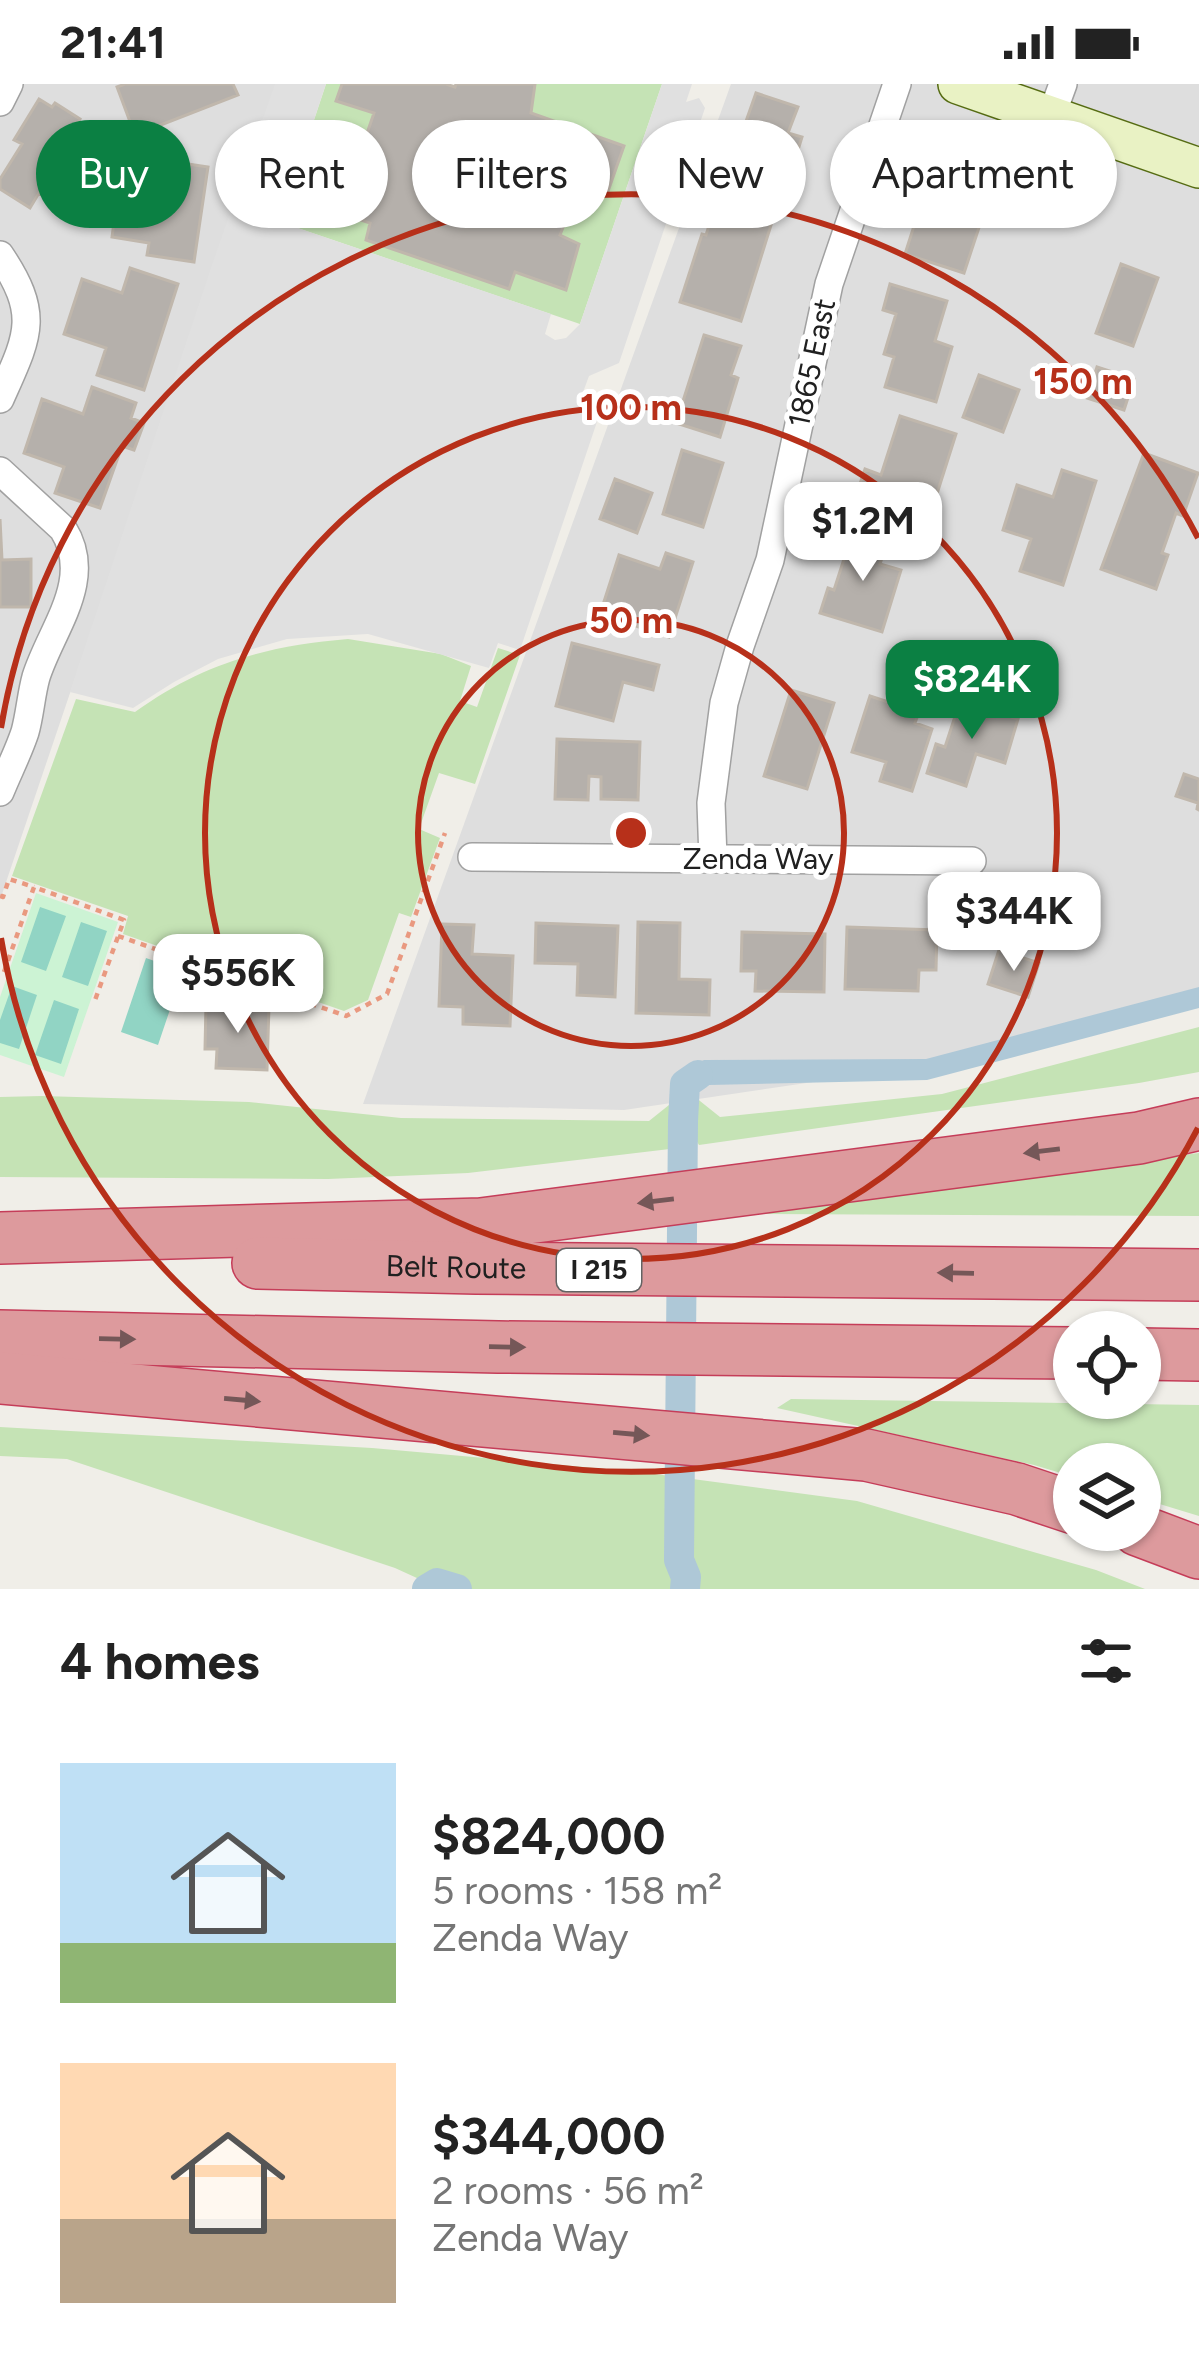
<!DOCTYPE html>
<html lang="en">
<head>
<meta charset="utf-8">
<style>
	:root { --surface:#fff; --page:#f6f6f6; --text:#222; --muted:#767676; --accent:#0b8043 }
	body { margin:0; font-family:Figtree,sans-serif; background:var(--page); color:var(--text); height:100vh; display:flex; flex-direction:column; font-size:45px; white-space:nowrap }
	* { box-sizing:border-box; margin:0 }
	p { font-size:39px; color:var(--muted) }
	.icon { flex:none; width:66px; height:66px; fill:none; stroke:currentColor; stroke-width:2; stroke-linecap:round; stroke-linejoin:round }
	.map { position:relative; height:1505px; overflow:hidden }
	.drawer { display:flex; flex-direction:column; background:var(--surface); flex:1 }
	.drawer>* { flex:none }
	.hud { position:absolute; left:36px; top:36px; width:1128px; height:108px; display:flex; gap:24px }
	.tools { position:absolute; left:1053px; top:1227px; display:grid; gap:24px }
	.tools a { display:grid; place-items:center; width:108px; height:108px; border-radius:50%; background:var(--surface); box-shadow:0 3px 9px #0004; font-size:60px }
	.price { position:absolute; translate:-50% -102px; padding:0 27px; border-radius:24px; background:#fff; color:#222; font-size:39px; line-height:78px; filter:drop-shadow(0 3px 6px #0008) }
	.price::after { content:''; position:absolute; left:50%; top:72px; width:36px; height:27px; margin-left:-18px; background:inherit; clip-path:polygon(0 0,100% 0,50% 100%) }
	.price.current { background:var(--accent); color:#fff }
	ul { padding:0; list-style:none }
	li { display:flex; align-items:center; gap:36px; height:300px; padding:0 60px }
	li span { display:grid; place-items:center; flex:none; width:336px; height:240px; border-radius:0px; color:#555 }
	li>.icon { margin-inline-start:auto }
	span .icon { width:144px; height:144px; fill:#fffc; stroke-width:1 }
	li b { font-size:51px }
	h2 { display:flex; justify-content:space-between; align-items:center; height:144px; padding:0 60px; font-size:51px }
	.pill { padding:0 42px; border-radius:54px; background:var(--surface); box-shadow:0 3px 9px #0004; font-size:42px; line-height:108px }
	.pill.current { background:var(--accent); color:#fff }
	.status { display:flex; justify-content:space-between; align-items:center; height:84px; padding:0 60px; background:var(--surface); direction:ltr }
	.status svg { height:33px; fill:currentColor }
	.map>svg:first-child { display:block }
	.residential { fill:#dedede }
	.grass { fill:#c5e3b5 }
	.park { fill:#ccf3d4 }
	.pitch { fill:#91d4c4 }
	.parking { fill:#e0e0e0 }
	.water { fill:#aec8d7 }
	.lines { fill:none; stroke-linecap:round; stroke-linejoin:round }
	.canal { stroke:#aec8d7; stroke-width:30 }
	.building { fill:#b5b0ab; stroke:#c0b7ac; stroke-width:3 }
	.street-casing { stroke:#a1a1a1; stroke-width:30 }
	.secondary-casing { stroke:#566c13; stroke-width:42 }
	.highway-casing { stroke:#c53d59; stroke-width:54 }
	.path { stroke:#e99980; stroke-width:4.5; stroke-dasharray:6 6; stroke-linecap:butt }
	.street { stroke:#fff; stroke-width:27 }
	.secondary { stroke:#e9f2c4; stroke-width:39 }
	.highway { stroke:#dd9a9d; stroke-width:51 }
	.oneway { fill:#755758 }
	.ring { fill:none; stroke:#b7301a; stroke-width:6 }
	.labels { text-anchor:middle; stroke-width:10; stroke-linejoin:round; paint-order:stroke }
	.shield { fill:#fff; stroke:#636363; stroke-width:3 }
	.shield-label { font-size:27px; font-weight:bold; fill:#202020 }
	.street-label { font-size:30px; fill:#202020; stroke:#fff }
	.centre { fill:#b7301a; stroke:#fff; stroke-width:6 }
	.ring-label { font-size:36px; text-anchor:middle; font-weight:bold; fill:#b7301a; stroke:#fff; stroke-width:10; stroke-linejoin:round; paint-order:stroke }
</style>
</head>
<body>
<div class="status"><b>21:41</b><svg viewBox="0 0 49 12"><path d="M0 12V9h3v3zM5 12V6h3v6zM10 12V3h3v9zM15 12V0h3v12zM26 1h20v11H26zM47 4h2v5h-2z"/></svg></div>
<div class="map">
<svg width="1199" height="1505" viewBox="0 0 1199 1505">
	<rect width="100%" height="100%" fill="#f0eee8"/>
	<path class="residential" d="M0,0H276L0,816Z
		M731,0H1199V915L969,975L624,1026L363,1020Z"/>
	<path class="grass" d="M326,0H342L337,17L374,29L356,81L325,72L311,119L370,139L367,156L509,205L515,188L566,206L579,161L560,151L580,102L607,110L624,61L531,29L535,0H662L580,240L280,138Z
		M348,555L441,570L471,582L460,617L477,623L498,564L520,571L475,700L439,689L419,745L440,754L411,833L399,829L368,916L344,927L123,850L128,832L12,792L76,615L135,628C203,579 266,562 348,555Z
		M1199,943V988L1139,999L699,1061L695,1054V1013L720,1033L942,1010Z
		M42,1012L249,1018L401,1034L649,1037L679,1013L678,1064L468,1089L328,1095L0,1093V1013Z
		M1199,1069V1132L754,1130L889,1106Z
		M791,1315L1199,1321V1432L1140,1414V1380H1074V1393L1034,1381L777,1324Z
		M0,1343L372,1364L640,1388L857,1417L1096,1486L1145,1505H441L395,1484L67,1375L0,1372Z"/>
	<path class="park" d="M36,809L118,838L64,993L0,971V913Z"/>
	<path class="pitch" d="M40,823L66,832L46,887L21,878Z
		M81,838L107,847L88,902L62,893Z
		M146,874L183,887L158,961L121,948Z
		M12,902L37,911L19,965L0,959V936Z
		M54,916L79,925L61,980L35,971Z"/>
	<path class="parking" d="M275,0H326L280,138L551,230L545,250L555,256L566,254L580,240L662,0H692L686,18L699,14L705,24L619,279L589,292L582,311L583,316L602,323L520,566L498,559L489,584L368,550L287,555L218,575L174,598L133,624L70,608L212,181Z"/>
	<path class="water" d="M1199,903V924L927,996L709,1001L694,1007V1025L670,1021L674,992L704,976L926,975Z"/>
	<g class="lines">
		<path class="canal" d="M427,1505L437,1499L457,1505
			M685,1505L686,1493L679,1476L683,1037L685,1000L698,991"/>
	</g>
	<path class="building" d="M125,0H233L238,11L135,51L117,3Z
		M342,0H446L455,3L456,0H535L531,29L624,62L607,110L580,101L560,151L579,160L566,206L515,188L509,205L366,156L370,139L310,119L325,71L356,81L374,29L336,17Z
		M756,9L798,23L788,49L802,53L798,66L786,62L778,85L790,89L781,114L733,97L741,77L733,74Z
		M39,15L52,23L55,19L80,35L70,51L102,71L84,99L89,103L72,130L39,109L30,124L0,105V95L22,60L14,56Z
		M937,70L997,89L964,189L905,170Z
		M162,76L208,83L194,178L147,171L149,159L112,153L121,85L160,91Z
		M716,120L772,138L741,237L680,218L702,150L706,151Z
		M1121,180L1158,194L1133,262L1096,249Z
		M130,184L178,200L144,306L97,291L106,264L64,250L82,195L122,209Z
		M890,200L947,217L935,257L952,263L936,318L885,303L894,273L884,270L896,230L883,226Z
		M704,251L741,262L731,291L738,294L720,353L676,339Z
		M1097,283L1134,295L1124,326L1087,314Z
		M979,291L1019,306L1003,348L963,333Z
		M92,303L136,319L131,334L144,339L134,366L122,362L100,424L55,409L64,383L24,369L42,315L83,330Z
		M900,332L956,350L935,416L896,403L883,443L849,432L865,385L881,391Z
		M682,366L723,379L703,443L663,430Z
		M1144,369L1198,389L1183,432L1176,429L1162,469L1168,471L1156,505L1101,485Z
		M1062,386L1096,397L1063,501L1020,487L1031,455L1003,446L1017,401L1053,413Z
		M615,395L652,409L637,449L600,435Z
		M0,435L2,476L31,475V523H0Z
		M854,444L888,455L880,480L901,486L882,548L820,529L828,504L834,506Z
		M666,469L693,478L669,553L600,530L619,471L660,485Z
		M572,559L659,581L653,606L623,598L613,637L556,622Z
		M791,606L834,619L807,705L764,692Z
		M870,612L919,628L915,639L932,645L912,707L880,697L886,678L852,668Z
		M960,617L1018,635L1005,679L976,670L966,702L927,689L936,660L945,663Z
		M557,655L640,658L638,716L601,715V693L589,692L588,716L555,715Z
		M1184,690L1199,695V726L1197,725L1198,719L1176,712Z
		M638,838L680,839L679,895L710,896L709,931L636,929Z
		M536,839L618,842L615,913L577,911L578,880L535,879Z
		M442,840L474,841L472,870L513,872L510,942L463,940V923L439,922Z
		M847,843L937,846L936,886H919L918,907L845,905Z
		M742,848L825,850L824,908L755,907L756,887H741Z
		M999,866L1039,879L1028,913L988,900Z
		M206,920L269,922L267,986L216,984L217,965H205Z"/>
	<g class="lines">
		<defs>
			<path id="street" d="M0,18L9,0
				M1051,33L1063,0
				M0,171C41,232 28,252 0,315
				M0,387L63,445C95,496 51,545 36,593C31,611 30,630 25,648C18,669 8,688 0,708
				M472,773L972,777
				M713,775L711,719L724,619L740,562L770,476L829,200L897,0"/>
			<path id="secondary" d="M958,0L1199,84"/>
			<g id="highway">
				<path d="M0,1154L481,1140L1139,1054L1199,1040"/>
				<path id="s1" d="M258,1179L476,1184L1199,1191"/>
				<path d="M0,1252L498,1263L1074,1269"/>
				<path d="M1140,1270L1199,1271"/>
				<path d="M0,1294L866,1371L1017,1405L1074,1424"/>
				<path d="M1138,1446L1199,1469"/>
			</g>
		</defs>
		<use href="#street" class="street-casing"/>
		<use href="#secondary" class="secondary-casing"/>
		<use href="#highway" class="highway-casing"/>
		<path class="path" d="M0,812L3,813L9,795L34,803
			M118,852L346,932L387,910L445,749
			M4,888L34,803L124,836L94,919"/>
		<use href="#street" class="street"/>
		<use href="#secondary" class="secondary"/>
		<use href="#highway" class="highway"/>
	</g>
	<defs><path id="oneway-solid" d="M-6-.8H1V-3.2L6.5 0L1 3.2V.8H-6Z" transform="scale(3)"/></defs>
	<g class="oneway">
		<use href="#oneway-solid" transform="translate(1042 1067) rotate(173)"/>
		<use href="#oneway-solid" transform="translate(656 1117) rotate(173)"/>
		<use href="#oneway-solid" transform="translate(956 1189) rotate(-179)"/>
		<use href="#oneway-solid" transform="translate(117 1255) rotate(1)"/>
		<use href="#oneway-solid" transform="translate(507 1263) rotate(1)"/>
		<use href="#oneway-solid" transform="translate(242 1316) rotate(5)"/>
		<use href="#oneway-solid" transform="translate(631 1350) rotate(5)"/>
	</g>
	<g class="ring">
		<circle cx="631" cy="749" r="213"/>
		<circle cx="631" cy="749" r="426"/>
		<path d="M1198 1044A639 639 0 0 1 1 854M1 644A639 639 0 0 1 1198 454"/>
	</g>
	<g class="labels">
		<rect class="shield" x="557" y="1165" width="84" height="42" rx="9"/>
		<g class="shield-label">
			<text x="599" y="1195">I 215</text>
		</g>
		<g class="street-label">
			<text transform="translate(812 279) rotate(-78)" y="10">1865 East</text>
			<text x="758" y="785">Zenda Way</text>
			<text dy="10" stroke="none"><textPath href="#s1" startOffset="198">Belt Route</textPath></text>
		</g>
	</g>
	<circle cx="631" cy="749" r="18" class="centre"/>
	<g class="ring-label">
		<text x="1083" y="310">150 m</text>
		<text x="631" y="336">100 m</text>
		<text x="631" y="549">50 m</text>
	</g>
</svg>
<div class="tools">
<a><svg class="icon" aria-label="locate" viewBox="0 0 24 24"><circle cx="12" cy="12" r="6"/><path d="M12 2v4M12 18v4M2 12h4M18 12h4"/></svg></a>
<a><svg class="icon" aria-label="layers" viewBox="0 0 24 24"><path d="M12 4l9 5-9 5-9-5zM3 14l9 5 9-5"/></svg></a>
</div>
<b class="price" style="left:863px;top:500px">$1.2M</b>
<b class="price current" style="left:972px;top:658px">$824K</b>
<b class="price" style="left:1014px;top:890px">$344K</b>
<b class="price" style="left:238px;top:952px">$556K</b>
<div class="hud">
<a class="pill current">Buy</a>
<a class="pill">Rent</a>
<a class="pill">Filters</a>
<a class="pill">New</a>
<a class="pill">Apartment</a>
</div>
</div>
<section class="drawer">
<h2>4 homes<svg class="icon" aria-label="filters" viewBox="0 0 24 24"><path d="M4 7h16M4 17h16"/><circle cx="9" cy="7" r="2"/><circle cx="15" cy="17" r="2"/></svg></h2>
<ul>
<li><span style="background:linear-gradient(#bfe0f5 75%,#8fb573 0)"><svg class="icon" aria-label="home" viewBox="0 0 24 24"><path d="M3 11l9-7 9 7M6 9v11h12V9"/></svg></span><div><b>$824,000</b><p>5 rooms · 158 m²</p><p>Zenda Way</p></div></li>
<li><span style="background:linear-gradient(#ffd9b3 65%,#b9a48a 0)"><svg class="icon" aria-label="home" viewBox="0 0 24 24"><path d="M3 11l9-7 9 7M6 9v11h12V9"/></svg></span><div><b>$344,000</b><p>2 rooms · 56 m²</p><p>Zenda Way</p></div></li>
</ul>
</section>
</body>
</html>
